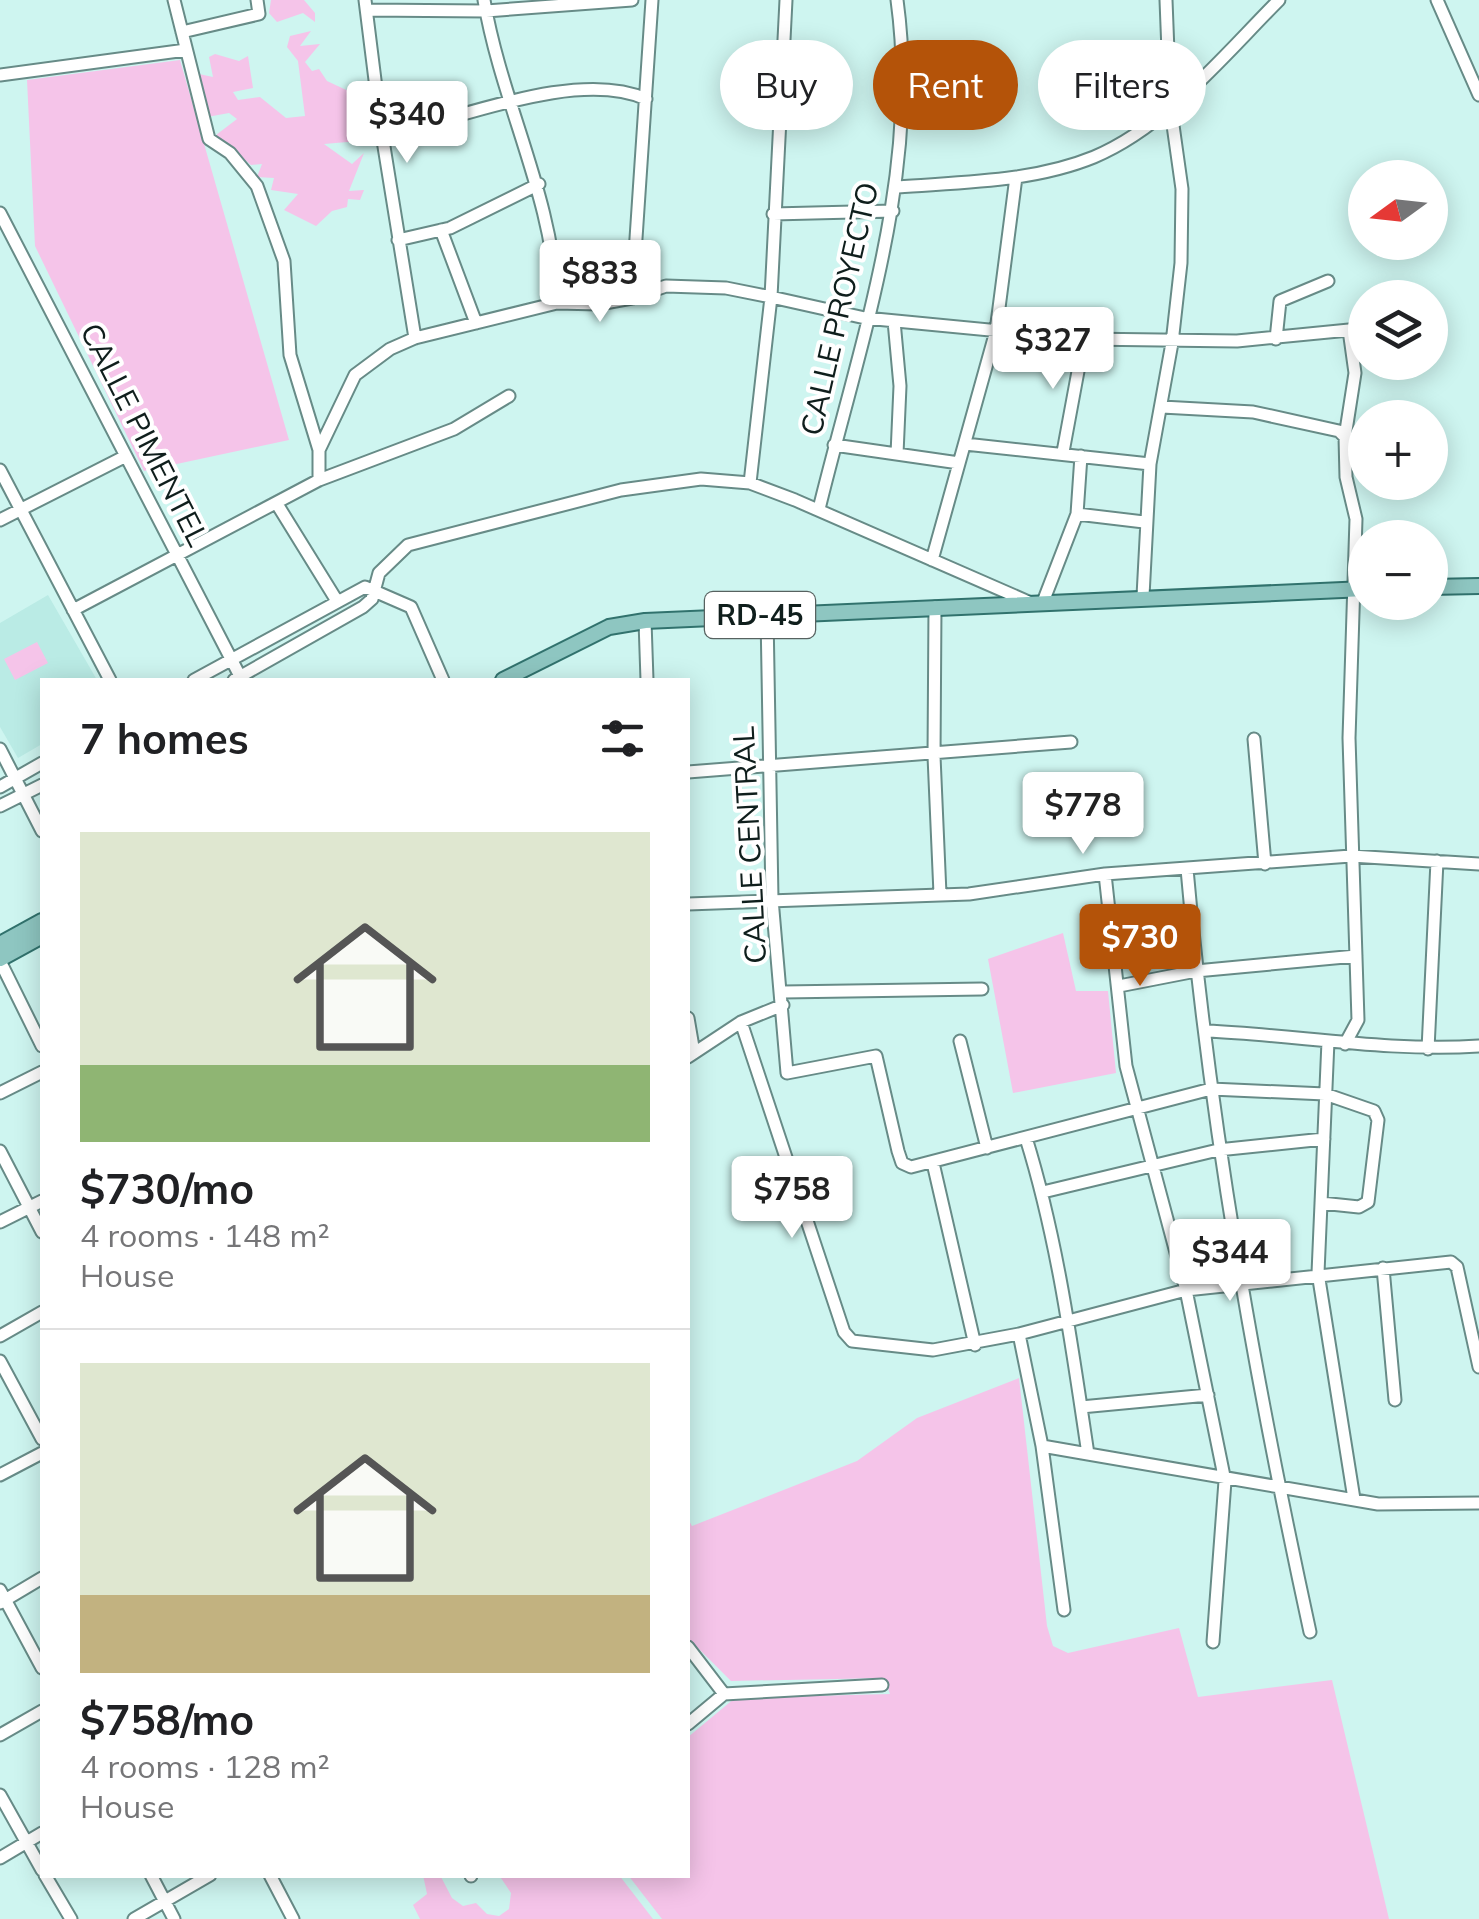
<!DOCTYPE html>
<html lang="en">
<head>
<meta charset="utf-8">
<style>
	:root { --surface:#fff; --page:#f2f2f2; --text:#202124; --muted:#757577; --line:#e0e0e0; --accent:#b45309 }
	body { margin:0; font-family:Mulish,sans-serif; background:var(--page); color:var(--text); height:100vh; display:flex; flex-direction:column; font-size:38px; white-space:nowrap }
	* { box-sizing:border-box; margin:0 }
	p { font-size:32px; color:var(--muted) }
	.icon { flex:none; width:55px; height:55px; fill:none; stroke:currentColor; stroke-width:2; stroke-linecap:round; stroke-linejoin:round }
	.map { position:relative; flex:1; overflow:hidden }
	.sheet { position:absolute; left:40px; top:678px; width:650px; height:1200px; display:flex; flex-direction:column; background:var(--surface); border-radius:0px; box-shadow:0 5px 25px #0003 }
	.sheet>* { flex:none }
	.guide { position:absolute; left:720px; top:40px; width:608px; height:90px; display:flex; gap:20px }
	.needle { width:65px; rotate:255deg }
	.fabs { position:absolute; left:1348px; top:160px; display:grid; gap:20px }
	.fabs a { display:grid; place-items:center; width:100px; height:100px; border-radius:50%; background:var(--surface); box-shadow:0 5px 25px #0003; font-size:50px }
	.price { position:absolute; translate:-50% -85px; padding:0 22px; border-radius:10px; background:#fff; color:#222; font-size:32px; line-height:65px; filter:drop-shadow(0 2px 5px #0008) }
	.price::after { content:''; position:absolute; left:50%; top:60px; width:30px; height:22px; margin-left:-15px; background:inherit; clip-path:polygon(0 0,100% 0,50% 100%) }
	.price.on { background:var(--accent); color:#fff }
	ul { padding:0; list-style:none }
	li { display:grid; align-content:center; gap:20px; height:530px; padding:0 40px }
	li+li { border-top:2px solid var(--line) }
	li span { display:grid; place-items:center; height:310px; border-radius:0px; color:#555 }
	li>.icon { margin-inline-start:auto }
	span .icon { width:180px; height:180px; fill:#fffc; stroke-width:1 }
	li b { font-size:42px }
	h2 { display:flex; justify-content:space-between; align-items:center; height:120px; padding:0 40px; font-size:42px }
	.tag { padding:0 35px; border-radius:45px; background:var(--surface); box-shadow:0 5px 25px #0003; font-size:35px; line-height:90px }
	.tag.on { background:var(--accent); color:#fff }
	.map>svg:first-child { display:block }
	.built { fill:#baebe5 }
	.green { fill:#f5c4e9 }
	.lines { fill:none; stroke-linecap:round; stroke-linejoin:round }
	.minor-casing { stroke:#678b87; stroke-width:15 }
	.major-casing { stroke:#31726d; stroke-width:18 }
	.minor { stroke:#fff; stroke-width:11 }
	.major { stroke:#8ec6c1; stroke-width:14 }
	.labels { text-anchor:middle; stroke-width:8; stroke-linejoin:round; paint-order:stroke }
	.shield { fill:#fff; stroke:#576260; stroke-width:2.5 }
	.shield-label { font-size:28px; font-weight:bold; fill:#0f1e1c }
	.street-label { font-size:30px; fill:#0f1e1c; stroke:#fff }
</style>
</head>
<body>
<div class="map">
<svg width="1479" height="1919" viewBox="0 0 1479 1919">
	<rect width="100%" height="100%" fill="#cef5f0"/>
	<path class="built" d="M48,595L97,680H42V744L18,758L0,727V623Z"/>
	<path class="green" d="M271,0H304L315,13V22L303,13L277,22L269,13Z
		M311,31L300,46L320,44L305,62L312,71L319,69L327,81L357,95V116H368L374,122L361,132L359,141L324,144L352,164L364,153L349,191L364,190L360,200L348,199L347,207L332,211L316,226L284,210L298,194L271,190L274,178L257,177L262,164L251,165L216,135L237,119L229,113L207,117L199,74L213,77L209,57L215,54L239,61L248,56L253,88L233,92L238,100L260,97L286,118L305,116L298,61L287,47L290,36Z
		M180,60L289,440L144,471L35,246L27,80Z
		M37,642L48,663L15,680L4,659Z
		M1063,933L1076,991H1108L1116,1073L1013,1093L988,959Z
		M1019,1378L1047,1626L1053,1646L1068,1653L1179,1628L1198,1697L1332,1680L1389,1919H662L628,1875H688V1737L735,1698L890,1694L884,1678L731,1681L688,1638V1519L692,1526L857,1461L917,1418Z
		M423,1875H440L452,1898L463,1906L476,1903L487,1914L499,1916L509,1909L511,1893L499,1875H619L653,1919H420L413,1905L427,1894Z"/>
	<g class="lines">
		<defs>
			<path id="minor" d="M174,0L209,139L230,153L257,186L284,261L290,355L319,450V480
				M365,0L381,128L415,338
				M484,0C502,105 553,196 557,303
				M786,0L771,297L865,318L1084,339L1237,341L1349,330L1355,373L1345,437
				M1437,0L1479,95
				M367,10L486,11L632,0
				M182,32L259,14L257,0
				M0,75L186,50
				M414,128C479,111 584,71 646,99
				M898,187C962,182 1033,182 1094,157C1166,127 1225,54 1279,0
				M0,213L242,680
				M773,214L893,211
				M441,230L476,323
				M398,240L450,228L539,184
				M632,298L652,0
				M894,321L900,386L897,454
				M1276,339L1280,301L1328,281
				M1162,407L1253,412L1339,431L1345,437L1346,477L1356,519L1349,738L1358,1020L1345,1044
				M965,444L1150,464
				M834,445L959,463
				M319,450L355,375L390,349L415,338L557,303L599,304L632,298L666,286L726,288L771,297L750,483
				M1063,452L1084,339
				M0,470L110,680
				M277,504L337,601
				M819,509C860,342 921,173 897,0
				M1077,514L1144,522
				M0,520L124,457
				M932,560L996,331L1016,177
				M1143,596L1150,464L1172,343L1181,263L1182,189L1170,104L1166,0
				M1043,602L1077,514L1081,456
				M935,607L934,756L940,894
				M73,610L319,480L454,429L509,396
				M767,615L772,899L787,1073L876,1056L898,1151L902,1163L911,1167L1211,1089L1325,1094L1374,1111L1378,1120L1368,1202L1359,1207L1321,1203
				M645,621L647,680
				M194,680L365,587L411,607L443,680
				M234,680L363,607L372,599L379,573L408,545L621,490L701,479L750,483L795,500L1031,603
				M1254,739L1265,864
				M0,749L42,831
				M688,772L1071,742
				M0,787L42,763
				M0,806L42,785
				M1187,869C1210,1127 1255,1379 1310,1632
				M1105,874L1126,1066L1186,1290L1225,1481L1213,1642
				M688,904L969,894L1105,874L1351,856L1479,864
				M0,961L42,1046
				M1119,986L1196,971L1356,956
				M783,992L982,989
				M688,1018L694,1053
				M741,1022L844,1332L852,1341L933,1350L1019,1334L1186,1290L1451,1262L1457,1267L1479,1367
				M1207,1031C1298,1035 1387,1052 1479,1046
				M960,1041L987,1148
				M1328,1041L1318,1273L1354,1499
				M1428,1049L1437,861
				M688,1057L741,1022L783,1005
				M0,1093L42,1072
				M1026,1138C1058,1241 1072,1348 1088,1454L1378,1504L1479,1503
				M0,1151L42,1232
				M933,1163L975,1345
				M1043,1192L1218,1150L1324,1139
				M0,1222L42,1201
				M1383,1268L1395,1400
				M1019,1334L1042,1446L1088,1454
				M0,1336L42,1312
				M0,1361L42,1439
				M1081,1407L1208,1395
				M1042,1446L1064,1610
				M0,1475L42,1453
				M0,1590L42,1668
				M0,1603L42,1578
				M688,1647L724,1694
				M688,1724L724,1694L882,1685
				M0,1735L42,1711
				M0,1795L42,1870
				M0,1858L42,1833
				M45,1875L71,1919
				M151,1875L174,1919
				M270,1875L293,1919
				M471,1875V1876
				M134,1919L210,1875"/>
			<path id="major" d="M1430,587L1479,586
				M503,680L609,627L645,621L1365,589
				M0,944L42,921
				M0,959L42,936"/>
		</defs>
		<use href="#minor" class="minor-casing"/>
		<use href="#major" class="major-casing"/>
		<use href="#minor" class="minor"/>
		<use href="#major" class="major"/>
	</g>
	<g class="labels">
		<rect class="shield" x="705" y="592" width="110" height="46" rx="8"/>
		<g class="shield-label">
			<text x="760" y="625">RD-45</text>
		</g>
		<g class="street-label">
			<text transform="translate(840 309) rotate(-77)" y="10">CALLE PROYECTO</text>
			<text transform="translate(144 435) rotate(63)" y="10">CALLE PIMENTEL</text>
			<text transform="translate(750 845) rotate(-93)" y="10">CALLE CENTRAL</text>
		</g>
	</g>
</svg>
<div class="fabs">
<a><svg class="needle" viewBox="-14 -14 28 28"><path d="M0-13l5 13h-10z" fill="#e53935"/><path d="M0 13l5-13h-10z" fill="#757577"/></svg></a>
<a><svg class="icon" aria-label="layers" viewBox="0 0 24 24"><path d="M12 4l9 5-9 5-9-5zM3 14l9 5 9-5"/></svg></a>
<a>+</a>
<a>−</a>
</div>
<b class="price" style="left:407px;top:166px">$340</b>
<b class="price" style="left:600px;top:325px">$833</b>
<b class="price" style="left:1053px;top:392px">$327</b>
<b class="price" style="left:1083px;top:857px">$778</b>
<b class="price on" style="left:1140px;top:989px">$730</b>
<b class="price" style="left:792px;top:1241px">$758</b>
<b class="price" style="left:1230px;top:1304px">$344</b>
<div class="guide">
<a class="tag">Buy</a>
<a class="tag on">Rent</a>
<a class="tag">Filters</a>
</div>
<section class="sheet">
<h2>7 homes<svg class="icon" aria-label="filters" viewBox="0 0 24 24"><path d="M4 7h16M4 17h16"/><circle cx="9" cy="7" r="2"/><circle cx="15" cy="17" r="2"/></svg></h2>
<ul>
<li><span style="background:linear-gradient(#dfe7d0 75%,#8fb573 0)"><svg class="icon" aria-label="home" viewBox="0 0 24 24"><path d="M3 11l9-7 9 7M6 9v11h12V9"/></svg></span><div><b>$730/mo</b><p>4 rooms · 148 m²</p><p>House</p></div></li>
<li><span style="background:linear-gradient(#dfe7d0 75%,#c2b280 0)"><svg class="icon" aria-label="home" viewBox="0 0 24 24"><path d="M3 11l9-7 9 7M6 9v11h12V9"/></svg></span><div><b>$758/mo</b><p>4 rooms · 128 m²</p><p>House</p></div></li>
</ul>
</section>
</div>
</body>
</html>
